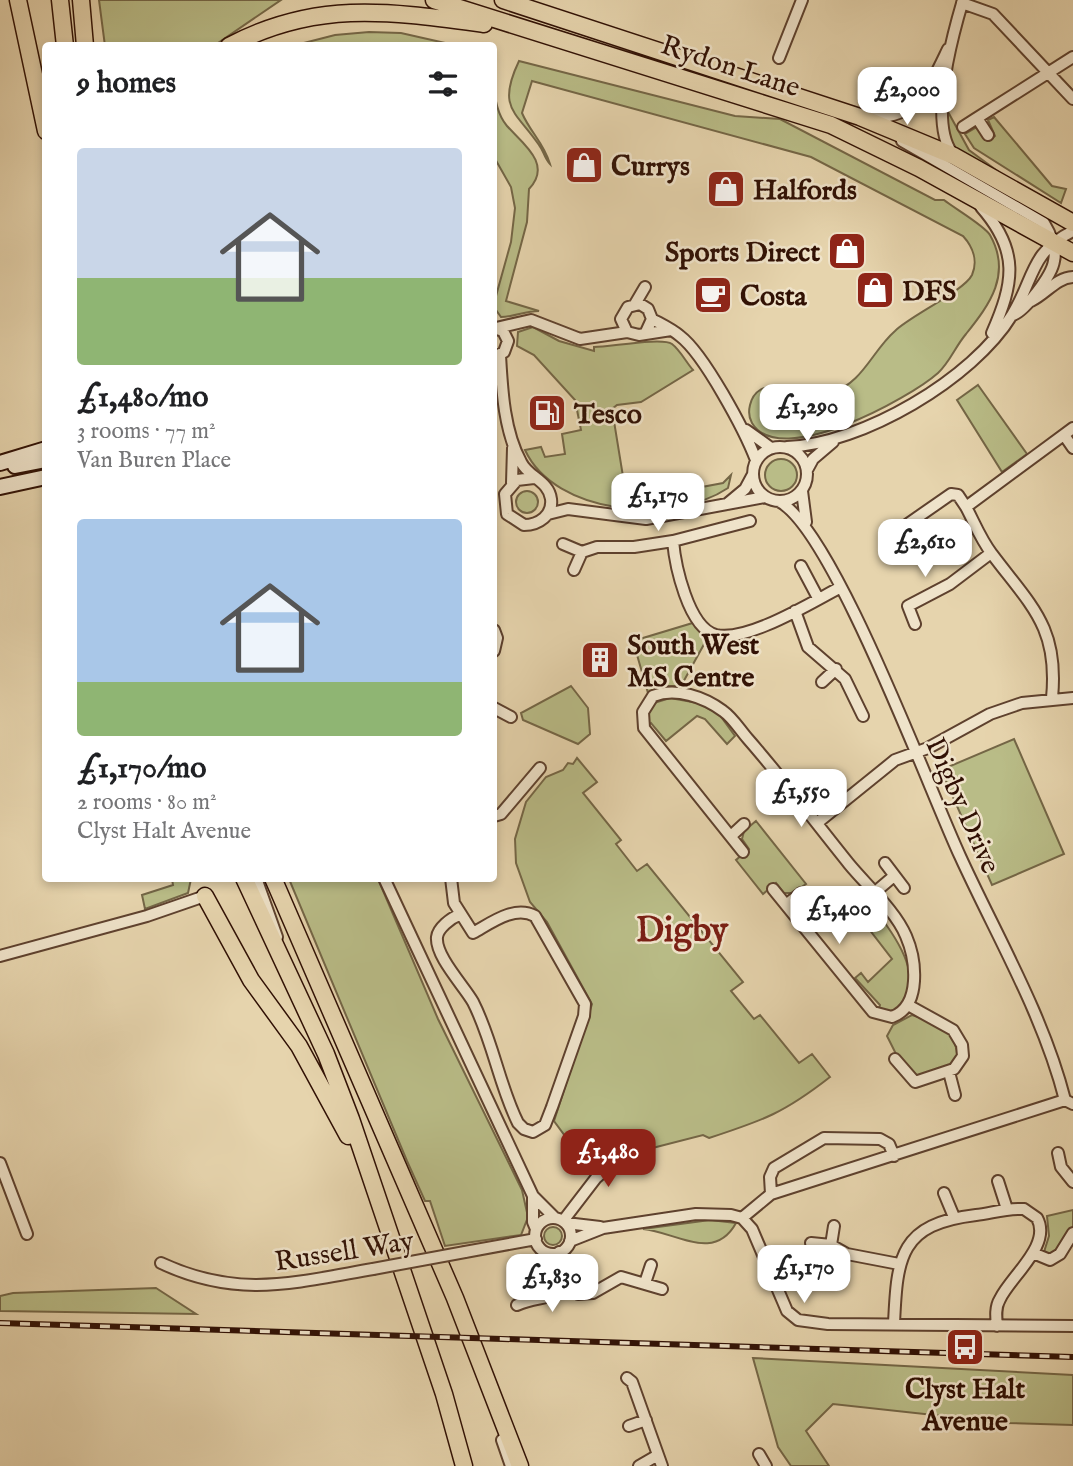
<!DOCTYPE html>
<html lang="en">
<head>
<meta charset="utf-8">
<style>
	:root { --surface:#fff; --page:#f2f2f2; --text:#202124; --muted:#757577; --accent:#8f2418 }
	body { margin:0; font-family:"IM FELL English",serif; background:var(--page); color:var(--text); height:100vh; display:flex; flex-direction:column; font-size:26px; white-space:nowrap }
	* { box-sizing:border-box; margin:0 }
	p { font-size:23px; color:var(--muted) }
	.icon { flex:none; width:38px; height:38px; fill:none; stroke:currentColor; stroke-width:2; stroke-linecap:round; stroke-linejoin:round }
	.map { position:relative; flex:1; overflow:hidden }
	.sheet { position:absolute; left:42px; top:42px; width:455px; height:840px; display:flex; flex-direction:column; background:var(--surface); border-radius:7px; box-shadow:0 4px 10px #0003 }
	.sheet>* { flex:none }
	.price { position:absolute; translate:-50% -60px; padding:0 16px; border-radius:14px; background:#fff; color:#222; font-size:23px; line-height:46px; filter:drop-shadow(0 2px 4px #0008) }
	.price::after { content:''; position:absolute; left:50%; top:42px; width:21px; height:16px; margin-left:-10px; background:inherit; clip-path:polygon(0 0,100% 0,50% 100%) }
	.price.selected { background:var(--accent); color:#fff }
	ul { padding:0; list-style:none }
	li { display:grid; align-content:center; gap:14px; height:371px; padding:0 35px }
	li span { display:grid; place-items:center; height:217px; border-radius:7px; color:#555 }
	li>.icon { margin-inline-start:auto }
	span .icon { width:126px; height:126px; fill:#fffc; stroke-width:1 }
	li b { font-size:30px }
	h2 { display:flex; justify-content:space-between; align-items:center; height:84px; padding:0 35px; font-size:30px }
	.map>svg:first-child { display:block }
	.green { fill:#b9bc87; stroke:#746646; stroke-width:2 }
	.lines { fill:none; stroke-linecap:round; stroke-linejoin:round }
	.street-casing { stroke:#5e412e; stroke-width:14 }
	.secondary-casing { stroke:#301004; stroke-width:18 }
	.primary-casing { stroke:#301004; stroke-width:19 }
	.street { stroke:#efe3ca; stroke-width:10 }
	.secondary { stroke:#efe3ca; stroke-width:14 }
	.primary { stroke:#e6d4ad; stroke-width:16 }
	.rail-casing { stroke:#301004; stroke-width:6 }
	.rail { stroke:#efe3ca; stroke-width:3.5; stroke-dasharray:10; stroke-linecap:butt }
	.street-bridge-casing { stroke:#5e412e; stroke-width:14; stroke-linecap:butt }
	.street-bridge { stroke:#efe3ca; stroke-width:10 }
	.labels { text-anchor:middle; stroke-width:5; stroke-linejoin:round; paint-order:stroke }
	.street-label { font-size:28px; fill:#301004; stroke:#efe3ca }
	.poi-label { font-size:28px; font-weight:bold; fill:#301004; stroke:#efe3ca; text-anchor:start }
	.district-label { font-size:35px; font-weight:bold; fill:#7a1f14; stroke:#efe3ca }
</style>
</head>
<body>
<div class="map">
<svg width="1073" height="1466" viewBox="0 0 1073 1466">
	<rect width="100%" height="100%" fill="#e6d4ad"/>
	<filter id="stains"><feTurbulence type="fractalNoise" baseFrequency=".00286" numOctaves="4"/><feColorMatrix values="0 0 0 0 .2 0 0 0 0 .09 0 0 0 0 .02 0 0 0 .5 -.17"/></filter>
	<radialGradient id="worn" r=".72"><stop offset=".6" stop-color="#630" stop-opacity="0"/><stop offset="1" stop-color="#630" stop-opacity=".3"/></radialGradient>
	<path class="green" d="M99,0H281L215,45L105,46Z
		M369,32L401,33L454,45H296L335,35Z
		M519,61L735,116L780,119L935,200H944C954,208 985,226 990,235C1012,274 990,304 966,334C955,347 950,362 938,373C910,398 780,470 752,423C746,413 750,396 760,390C776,379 808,401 831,393C863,383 872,351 895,331C910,316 964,291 972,275C978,261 973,247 963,236L811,157L532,81L522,113C530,132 544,143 550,164C544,158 544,151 539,145C517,112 496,109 519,61Z
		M494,79C494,95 496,113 507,126C522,143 553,164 529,189L527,222L506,301L539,311C525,311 514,317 501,317L496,310V296L511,242L515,208L511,187L494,157Z
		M947,110L969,150L1011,181L953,146L946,132Z
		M994,117L1052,186L1066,189L1061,203L974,148L965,134L977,127L985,140L989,141L995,136L988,120Z
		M533,327L559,341L594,351V347C610,347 662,337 672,344C680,350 686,362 693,370L641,402L617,405L612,409L627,501L723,483L731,475L728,488C673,525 555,515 525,450L541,447L545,457L565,454L562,434L581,430L575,400L534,355L517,346L518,332Z
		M978,385L1027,454L1002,472L957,400Z
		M765 475a16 16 0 1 1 32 0a16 16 0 1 1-32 0Z
		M516 502a11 11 0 1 1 22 0a11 11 0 1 1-22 0Z
		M696,622L708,637L681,686H661L648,693L633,641Z
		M571,686L588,708L590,734L578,744L523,720L521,713Z
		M670,698L698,703L719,714L735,736L727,744L705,719L697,716L666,741L651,723L648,725L647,716L654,703Z
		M1014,739L1064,854L992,885L941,770Z
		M577,758L597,782L583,793L621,840L616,844L637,871L647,864L743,982L731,991L754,1019L760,1015L799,1063L812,1054L830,1077C784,1113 764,1120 709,1138L703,1135L633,1153L619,1160L615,1156L604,1164L594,1156L585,1163L554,1121L592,1004L547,922L530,902L516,863L515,839L526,802L546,777L563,770L568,763L573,764Z
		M756,821L806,884L792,893H784L776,883L763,894L736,860L749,849L742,839L744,831Z
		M172,879H191L188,893L145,909L142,895L173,885Z
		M289,879H378L438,1019L522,1190L528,1217L521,1235L445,1246L430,1201H425L407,1161Z
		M868,916L875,924L882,919C902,946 927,986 893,1012L879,1008L880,1005L855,978L861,973L868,982L892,959L862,920Z
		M912,1015C939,1024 960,1031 957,1063L915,1079L899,1060L887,1036L893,1025Z
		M1073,1210V1230L1053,1256L1044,1252L1049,1236L1047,1216Z
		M710,1220L736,1223C714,1263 676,1232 643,1229Z
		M544 1236a9 9 0 1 1 18 0a9 9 0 1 1-18 0Z
		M156,1288L196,1314L0,1311V1296L13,1293Z
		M753,1358L1073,1375V1425L1007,1423L833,1404L806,1431L829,1466H791L778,1447Z"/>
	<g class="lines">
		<defs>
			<path id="street" d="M962,3L993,14L1073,99
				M779,58L802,0
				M870,117C917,120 930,86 948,49
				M963,127L977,118
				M988,135L977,118L1073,57
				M902,141L1044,223C1050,233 1057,249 1054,261C1052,275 1026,310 1013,315
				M952,153C929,121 952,37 963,0
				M981,207C1020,251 1014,283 992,333
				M1031,301C1047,293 1056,278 1073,277
				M635,304L645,287
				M652,319C661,324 672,329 680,336C704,354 745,431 756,460
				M494,328L503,331L508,341L504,352L496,356
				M496,328L531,320L580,339L627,332
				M646,332L652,319L648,309L640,304L628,307L621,319L627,332L639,335L671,330
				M500,355C502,390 504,431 521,462C528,477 549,481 551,499C553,515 539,525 524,525L507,514L505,494L517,480L534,478
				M746,430L771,448
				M1064,435L1073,448
				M753 474a27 27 0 1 1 54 0a27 27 0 1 1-54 0Z
				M787,447C862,444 973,379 1012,315C1035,278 1029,253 1073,231
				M807,470L813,459L833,442
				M512,483L513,448
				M802,491L806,522
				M780,502C834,532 928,787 960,856C996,935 1043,1014 1065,1100L1073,1104
				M727,504L745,489L752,476
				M966,507C974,522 981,540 992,554C1031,606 1059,627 1052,698
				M548,514L568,509L646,519L765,497
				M905,526L951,494L958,495L966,507L1073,428
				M673,541L750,521
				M563,544L582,552L597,547H634L673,541C675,564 688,628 716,635C748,642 812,602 841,587
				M801,566L818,598
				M574,570L582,552
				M795,611L808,647L845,679L863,716
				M915,624L908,606L950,584L991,553
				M494,630L497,638L494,651
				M822,682L836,669
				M494,708L511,717
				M494,816L501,814L540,768
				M817,823L895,760L928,748L990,714L1022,703L1073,698
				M731,836L744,824
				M743,852L644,728L643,712L653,696C676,687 704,697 723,711C733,718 740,730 748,739C783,779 816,823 849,864C867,886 895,910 906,936C916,959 922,1006 892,1017L873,1012L773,889
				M885,863L904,888
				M256,878L277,937
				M384,878L533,1196L555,1218
				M451,878L454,903L473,933C491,923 514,905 535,916L585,1004L584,1016L552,1107L545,1125L533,1132L524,1129L518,1123C499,1085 493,1041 473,1002C464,986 435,956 437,937C438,928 451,918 459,915
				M874,893L894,876
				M786,905L801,893
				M0,956L147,916L205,896
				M895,1059L915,1082L954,1069L963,1056L962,1045L953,1030L908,1005
				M949,1072L955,1095
				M1058,1153L1061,1167L1073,1182
				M0,1163L27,1234
				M591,1163L601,1174
				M998,1181L1007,1209
				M944,1193L954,1217
				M771,1194L770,1177L774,1168L824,1138L880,1139L889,1144L894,1156
				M533,1196V1222L536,1229
				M742,1218L771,1194L1065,1100
				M535 1236a18 18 0 1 1 36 0a18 18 0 1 1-36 0Z
				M563,1221L596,1178L614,1162
				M566,1223L600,1227
				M570,1241L603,1228L696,1214L731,1215L742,1218L752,1229L787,1311L798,1320L828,1324L1073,1326
				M811,1243L831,1245L847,1254L899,1264
				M831,1245L834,1226
				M465,1252L536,1239
				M559,1252L569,1287L578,1294L593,1293L621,1277L662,1289
				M1033,1253L1050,1260L1060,1254L1073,1233
				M161,1263C238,1299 293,1283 373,1269
				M645,1283L651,1265
				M517,1305C538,1296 548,1301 569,1287
				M894,1324C897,1256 900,1224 976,1215C992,1213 1008,1208 1024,1209L1037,1218C1052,1245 1011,1276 1000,1299C995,1307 996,1317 997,1326
				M627,1378L632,1382L662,1466
				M629,1426L646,1420
				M502,1440L511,1466
				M759,1454L766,1466
				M639,1466L658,1455"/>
			<path id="secondary" d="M0,463L46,449
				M15,466L46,460
				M0,487L46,477"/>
			<path id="primary" d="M18,0L46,131
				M60,0L65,46
				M81,0L85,46
				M434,0L831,125L919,168L1073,253
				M503,0L860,117L954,156L1073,223
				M229,46C316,0 388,11 484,24
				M244,878L326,1054L351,1119L444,1394L464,1466
				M273,878L455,1298L520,1466
				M205,896L251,980L299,1046L348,1136"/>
		</defs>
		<use href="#street" class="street-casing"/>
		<use href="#secondary" class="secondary-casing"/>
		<use href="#primary" class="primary-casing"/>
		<use href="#street" class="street"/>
		<use href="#secondary" class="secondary"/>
		<use href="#primary" class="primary"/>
		<defs>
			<path id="rail" d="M0,1323L1073,1357"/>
		</defs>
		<use href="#rail" class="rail-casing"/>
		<use href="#rail" class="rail"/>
		<defs>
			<path id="street-bridge" d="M373,1269L465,1252"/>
		</defs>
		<use href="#street-bridge" class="street-bridge-casing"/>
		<use href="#street-bridge" class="street-bridge"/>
	</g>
	<defs>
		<symbol id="shop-square" viewBox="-11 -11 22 22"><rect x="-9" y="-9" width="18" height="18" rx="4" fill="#8f2418" stroke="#efe3ca"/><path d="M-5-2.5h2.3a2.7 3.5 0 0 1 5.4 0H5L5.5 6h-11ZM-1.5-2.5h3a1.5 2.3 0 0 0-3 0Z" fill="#fff"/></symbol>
		<symbol id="cafe-square" viewBox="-11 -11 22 22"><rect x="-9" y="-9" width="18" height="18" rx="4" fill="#8f2418" stroke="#efe3ca"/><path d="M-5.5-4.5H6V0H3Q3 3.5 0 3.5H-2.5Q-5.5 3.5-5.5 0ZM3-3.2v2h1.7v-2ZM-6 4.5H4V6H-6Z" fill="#fff"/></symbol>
		<symbol id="fuel-square" viewBox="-11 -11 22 22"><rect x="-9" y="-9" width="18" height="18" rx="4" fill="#8f2418" stroke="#efe3ca"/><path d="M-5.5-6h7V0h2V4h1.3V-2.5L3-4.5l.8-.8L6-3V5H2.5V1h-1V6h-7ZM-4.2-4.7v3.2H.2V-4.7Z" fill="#fff"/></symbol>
		<symbol id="building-square" viewBox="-11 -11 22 22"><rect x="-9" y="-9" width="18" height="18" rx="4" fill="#8f2418" stroke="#efe3ca"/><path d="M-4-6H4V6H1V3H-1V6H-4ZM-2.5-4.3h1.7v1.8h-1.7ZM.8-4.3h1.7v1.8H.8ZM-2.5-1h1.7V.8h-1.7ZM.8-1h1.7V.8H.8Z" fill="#fff"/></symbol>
		<symbol id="bus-square" viewBox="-11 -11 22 22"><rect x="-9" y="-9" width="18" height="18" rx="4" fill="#8f2418" stroke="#efe3ca"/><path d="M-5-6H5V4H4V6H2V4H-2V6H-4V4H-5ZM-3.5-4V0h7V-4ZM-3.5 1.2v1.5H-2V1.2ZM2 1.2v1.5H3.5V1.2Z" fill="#fff"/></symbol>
	</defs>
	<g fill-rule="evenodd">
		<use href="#shop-square" x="562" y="143" width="44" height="44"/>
		<use href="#shop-square" x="704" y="167" width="44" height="44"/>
		<use href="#shop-square" x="825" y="229" width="44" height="44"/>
		<use href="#shop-square" x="853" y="268" width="44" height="44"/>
		<use href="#cafe-square" x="691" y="273" width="44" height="44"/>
		<use href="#fuel-square" x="525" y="391" width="44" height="44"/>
		<use href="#building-square" x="578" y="638" width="44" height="44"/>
		<use href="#bus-square" x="943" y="1325" width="44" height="44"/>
	</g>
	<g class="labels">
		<g class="street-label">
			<text transform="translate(731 65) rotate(18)" y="10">Rydon Lane</text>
			<text transform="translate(964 805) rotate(66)" y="10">Digby Drive</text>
			<text transform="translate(344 1250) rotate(-9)" y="10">Russell Way</text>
		</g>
		<g class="poi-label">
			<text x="611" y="175">Currys</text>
			<text x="753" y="199">Halfords</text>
			<text x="820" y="261" text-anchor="end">Sports Direct</text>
			<text x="902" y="300">DFS</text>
			<text x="740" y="305">Costa</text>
			<text x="574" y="423">Tesco</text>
			<text x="627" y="654">South West<tspan x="627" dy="32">MS Centre</tspan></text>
			<text x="965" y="1398" text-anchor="middle">Clyst Halt<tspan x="965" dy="32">Avenue</tspan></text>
		</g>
		<g class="district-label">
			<text x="682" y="941">Digby</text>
		</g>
	</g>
	<rect width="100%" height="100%" filter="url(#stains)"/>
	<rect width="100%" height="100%" fill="url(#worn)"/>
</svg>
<b class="price" style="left:907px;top:127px">£2,000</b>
<b class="price" style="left:807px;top:444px">£1,290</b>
<b class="price" style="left:658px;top:533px">£1,170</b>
<b class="price" style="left:925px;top:579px">£2,610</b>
<b class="price" style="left:801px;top:829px">£1,550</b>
<b class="price" style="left:839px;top:946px">£1,400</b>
<b class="price selected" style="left:608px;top:1189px">£1,480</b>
<b class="price" style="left:804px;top:1305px">£1,170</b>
<b class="price" style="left:552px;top:1314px">£1,830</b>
<section class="sheet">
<h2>9 homes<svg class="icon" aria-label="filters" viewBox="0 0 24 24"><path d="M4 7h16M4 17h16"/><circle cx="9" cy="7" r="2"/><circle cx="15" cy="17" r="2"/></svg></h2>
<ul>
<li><span style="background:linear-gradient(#c9d6e8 60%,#8fb573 0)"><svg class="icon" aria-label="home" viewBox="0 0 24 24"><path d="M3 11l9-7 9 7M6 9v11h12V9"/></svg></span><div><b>£1,480/mo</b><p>3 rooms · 77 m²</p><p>Van Buren Place</p></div></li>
<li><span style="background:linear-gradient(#a9c7e8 75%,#8fb573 0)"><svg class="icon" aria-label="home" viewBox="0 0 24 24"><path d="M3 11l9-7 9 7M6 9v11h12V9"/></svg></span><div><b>£1,170/mo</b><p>2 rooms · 80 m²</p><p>Clyst Halt Avenue</p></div></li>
</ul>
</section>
</div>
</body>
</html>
